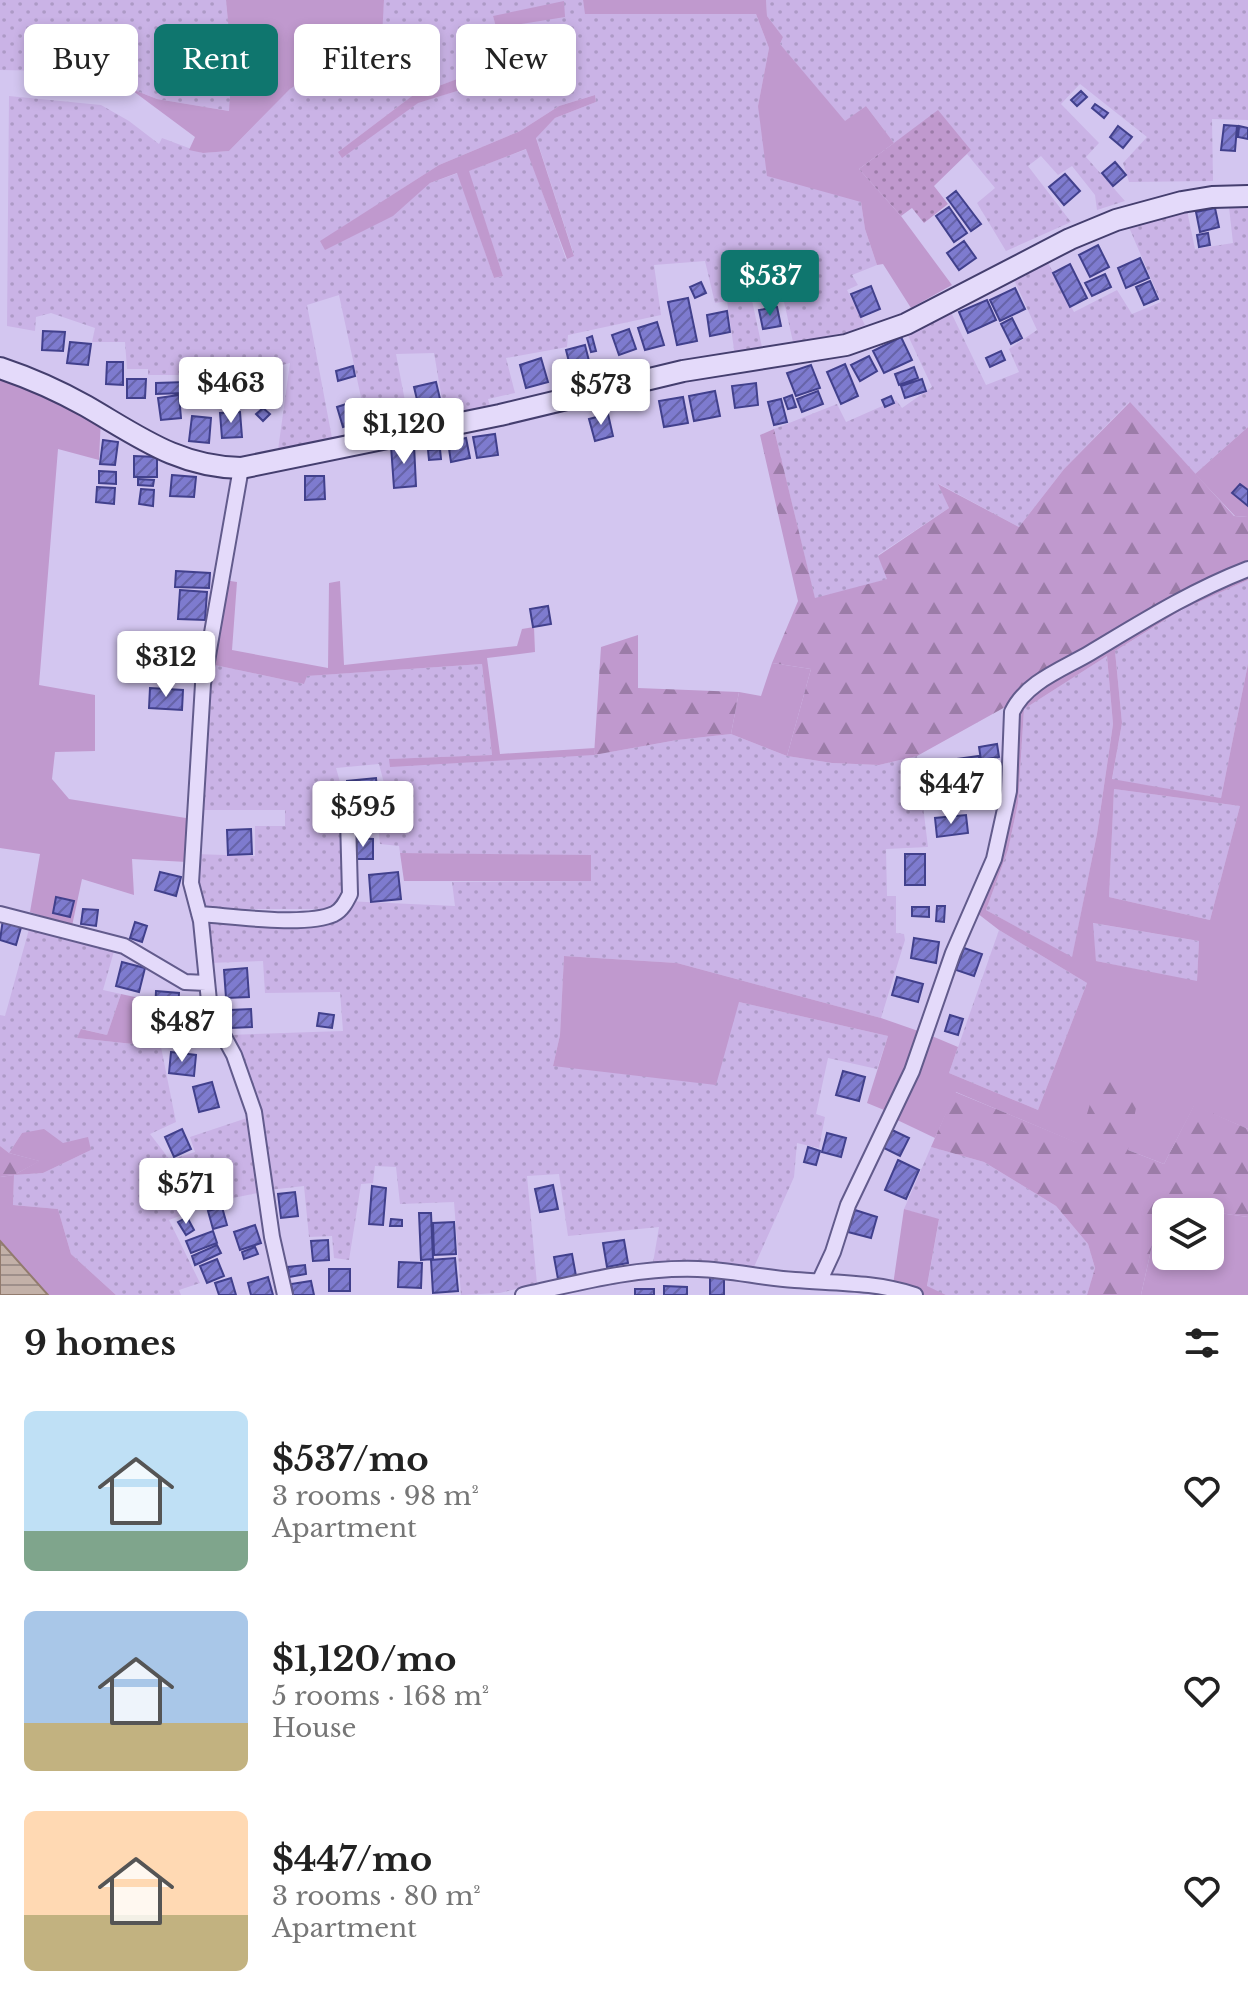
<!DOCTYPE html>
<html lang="en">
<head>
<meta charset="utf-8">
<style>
	:root { --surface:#fff; --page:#f2f2f2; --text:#222; --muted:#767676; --accent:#0f766e }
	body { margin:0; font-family:"Libre Baskerville",serif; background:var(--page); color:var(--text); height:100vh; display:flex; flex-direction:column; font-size:30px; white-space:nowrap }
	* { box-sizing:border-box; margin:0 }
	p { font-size:26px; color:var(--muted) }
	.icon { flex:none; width:44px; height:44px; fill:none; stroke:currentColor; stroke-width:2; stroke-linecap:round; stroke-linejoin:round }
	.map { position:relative; height:1295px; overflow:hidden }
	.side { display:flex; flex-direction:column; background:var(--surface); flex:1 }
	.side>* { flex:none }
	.banner { position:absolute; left:24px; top:24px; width:800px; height:72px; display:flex; gap:16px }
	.buttons { position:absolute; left:1152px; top:1198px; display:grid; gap:16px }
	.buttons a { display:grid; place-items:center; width:72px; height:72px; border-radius:12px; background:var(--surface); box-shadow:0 4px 12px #0003; font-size:40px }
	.price { position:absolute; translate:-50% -68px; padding:0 18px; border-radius:8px; background:#fff; color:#222; font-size:26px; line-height:52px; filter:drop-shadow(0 2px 4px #0008) }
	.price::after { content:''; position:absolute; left:50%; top:48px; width:24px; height:18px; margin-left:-12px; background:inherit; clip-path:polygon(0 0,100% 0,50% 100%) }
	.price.selected { background:var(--accent); color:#fff }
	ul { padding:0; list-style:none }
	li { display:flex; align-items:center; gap:24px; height:200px; padding:0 24px }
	li span { display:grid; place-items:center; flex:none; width:224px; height:160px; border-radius:12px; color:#555 }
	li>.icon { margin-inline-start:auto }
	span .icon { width:96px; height:96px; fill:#fffc; stroke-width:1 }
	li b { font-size:34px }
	h2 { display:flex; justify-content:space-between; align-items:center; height:96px; padding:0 24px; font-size:34px }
	.pill { padding:0 28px; border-radius:12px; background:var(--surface); box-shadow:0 4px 12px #0003; font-size:28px; line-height:72px }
	.pill.selected { background:var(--accent); color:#fff }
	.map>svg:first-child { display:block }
	.farmland { fill:url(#farmland-dots); fill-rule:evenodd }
	.green { fill:#c099ce; fill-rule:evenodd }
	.forest { fill:url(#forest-firs) }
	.garden { fill:url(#garden-dots) }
	.water { fill:url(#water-rules); stroke:#927b6e; stroke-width:2 }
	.building { fill:url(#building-hatch); stroke:#41408c; stroke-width:2 }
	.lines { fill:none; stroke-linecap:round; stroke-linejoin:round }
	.street-casing { stroke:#625b8c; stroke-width:18 }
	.secondary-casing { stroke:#443e6e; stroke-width:24 }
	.street { stroke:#e4dafa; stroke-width:14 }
	.secondary { stroke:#e4dafa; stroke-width:20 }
</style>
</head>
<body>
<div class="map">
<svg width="1248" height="1295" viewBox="0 0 1248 1295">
	<defs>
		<pattern id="farmland-dots" width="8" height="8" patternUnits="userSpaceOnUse" patternTransform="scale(2)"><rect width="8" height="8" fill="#cab3e6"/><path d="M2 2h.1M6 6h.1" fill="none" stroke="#ad9ac6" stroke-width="1.8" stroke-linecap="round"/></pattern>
		<pattern id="forest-firs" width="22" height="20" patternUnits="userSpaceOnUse" patternTransform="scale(2)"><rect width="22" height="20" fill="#c099ce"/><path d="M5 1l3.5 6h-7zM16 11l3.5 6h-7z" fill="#9c7ca8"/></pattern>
		<pattern id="garden-dots" width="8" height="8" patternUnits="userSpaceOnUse" patternTransform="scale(2)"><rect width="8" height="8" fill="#c099ce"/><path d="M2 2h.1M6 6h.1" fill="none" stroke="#9c7ca8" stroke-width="1.8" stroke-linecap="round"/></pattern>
		<pattern id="water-rules" width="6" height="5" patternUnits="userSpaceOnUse" patternTransform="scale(2)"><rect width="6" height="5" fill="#c3b1a8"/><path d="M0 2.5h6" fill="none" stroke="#9e8f8a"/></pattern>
		<pattern id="building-hatch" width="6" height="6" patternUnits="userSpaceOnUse" patternTransform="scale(2)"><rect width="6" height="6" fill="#7e7bcf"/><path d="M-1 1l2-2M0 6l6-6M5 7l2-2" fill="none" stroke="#6764a9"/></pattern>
	</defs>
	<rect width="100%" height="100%" fill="#d3c6f0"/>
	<path class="farmland" d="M0,0H226L232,65L230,111L157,99L94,74L93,79L74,84L52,71L0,70Z
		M384,0H583L586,14H756L769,48L758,106L861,202L865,229L877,265L852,275L858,285L847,290L865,325L846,333L793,342L778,275L747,277L763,352L735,356L727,301L715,303L705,261L654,265L661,315L568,335L567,347L506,358L515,393L488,399L491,409L445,417L434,353L396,354L409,422L368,430L339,295L307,305L332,438L278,450L290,363L282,365L278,392L217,391L214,375H148V369H127L125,342H92L95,328L51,313L36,317L35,331L7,326L9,96L101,105L129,121L159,144L162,138L202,153L229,151L290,89L334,61L381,37ZM493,16L528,22L515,25L529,69L417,103L338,152L412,96L506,61ZM595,95L596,102L555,118L536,137L574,255L566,259L527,149L468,171L503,276L494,278L458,173L430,183L321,241L439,165L520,131L559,106Z
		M766,0H1248V120L1212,119L1213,181L1129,182L1123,163L1147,137L1080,84L1061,104L1099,143L1086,157L1125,201L1097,210L1095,195L1072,166L1058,175L1041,156L1028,166L1071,222L1006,251L977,203L995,188L967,154L971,150L938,111L894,143L866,106L845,122L780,44L783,37L767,16Z
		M1228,198H1248V427L1195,474L1129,402L1064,469L1019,527L939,484L949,508L878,555L888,579L815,599L774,429L837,404L846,422L896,400L902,408L932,387L904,327L947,304L986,385L1019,372L1009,349L1037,330L1011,273L1045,257L1074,312L1117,290L1132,314L1161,302L1125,218L1185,201L1195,249L1233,243Z
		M1248,580V664L1221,798L1112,780L1122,723L1115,651L1187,607Z
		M1107,656L1113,724L1097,834L1072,958L986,910L1008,850L1018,803L1024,709Z
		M210,664L304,684L306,676L482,664L492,755L390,759L594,755L677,740L731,734L787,756L832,763L879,765L917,756L928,847L886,849L887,896H896V933L904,934L905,940L881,1018L677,963L564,956L560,1035L553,1066L739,1002L888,1036L877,1069L828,1058L816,1114L825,1117L819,1148L797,1143L794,1177L754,1267L697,1262L653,1263L659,1227L568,1236L559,1174L527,1176L537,1284L500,1293L461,1295L454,1202L400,1204L396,1167L375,1166L373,1183L361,1184L349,1260L334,1258L332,1236L309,1237L304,1186L269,1190L256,1097L229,1035L343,1031L340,992L265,993L263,961L209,963L204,920H309L345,901L455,906L452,882L591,881V856L400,853L399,846L380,844L377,815L392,814L379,764L336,768L347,807V879L336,901L328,908L315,909H202L196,885L194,854L255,856V826H285V810H199Z
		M1114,789L1240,806L1210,920L1109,897Z
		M31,922L116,944L103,990L121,994L107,1035L82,1029L77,1038L161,1047L176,1122L150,1134L170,1160L195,1152L190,1137L250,1117L262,1192L219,1201L169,1220L200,1283L179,1290L181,1295H116L71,1254L58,1209L13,1205L14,1175L43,1173L91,1150L22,1133L9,1153L0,1146V1015L5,1016Z
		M1092,923L1199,941L1197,982L1096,961Z
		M999,930L1087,983L1038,1110L949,1073Z
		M931,1147L984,1162L1056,1206L1088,1244L1095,1268L1087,1295H946L927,1287L939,1220L904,1209Z"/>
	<path class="green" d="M226,0H384L382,37L334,61L290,89L229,151L203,153L189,150L195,137L129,88L157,99L229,111L232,65Z
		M583,0H766L767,16L783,37L780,44L845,121L866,106L894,143L859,169L901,216L952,285L911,308L883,264L877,265L865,229L861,202L767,176L758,106L769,48L756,14H585Z
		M564,1L565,17L515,25L529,69L418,103L342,158L338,152L412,96L505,61L493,16Z
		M595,95L596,102L555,118L536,138L574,256L567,259L526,149L469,171L503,276L494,278L457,173L430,183L393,216L325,250L320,241L439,165L520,131L559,106Z
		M0,371L101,417L99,460L58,449L39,685L95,695V751L55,752L52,779L69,799L192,819L187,862L132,859L134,895L82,879L72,926L30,912L40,854L0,848Z
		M1248,427V517L1235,516L1195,474Z
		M1248,568V580L1183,609L1115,651L1122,723L1112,779L1221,798L1248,664V1129L1194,1106L1164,1164L1128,1150L1079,1144L956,1092L935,1138L893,1118L927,1034L958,1047L949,1073L1038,1110L1087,983L999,930L973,910L996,854L1016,701ZM1107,656L1113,724L1097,834L1072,957L986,910L1008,850L1018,803L1024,709ZM1114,789L1240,806L1210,920L1109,897ZM1093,923L1199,941L1197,981L1096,961Z
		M224,580L237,582L232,650L328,668L329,583L340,581L344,665L517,646L522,629L534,627L535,652L487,658L500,754L595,748L594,755L390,767L389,759L492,755L482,664L307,676L304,684L210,664Z
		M772,663L811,669L787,756L731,734L739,692L761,696Z
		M400,853L591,855V881H404Z
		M564,956L677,963L881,1018L924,1033L889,1112L867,1103L888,1036L739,1002L716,1085L553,1066L560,1035Z
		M121,994L144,999L135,1036L158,1040L161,1047L77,1038L81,1029L107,1035Z
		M44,1129L63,1143L88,1137L91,1150L43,1173L14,1175L13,1205L58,1209L71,1254L116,1295H48L0,1241V1177L14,1175L39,1161L9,1153L22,1133Z
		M1161,1205L1248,1217V1295H1141ZM1166,1212H1210V1256H1166Z
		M904,1209L939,1219L927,1286L946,1295H924L905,1286L893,1285Z"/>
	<path class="forest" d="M1130,402L1234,516L1248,517V571L1180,597L1016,701L917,756L879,765L832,763L787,756L811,669L772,663L798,601L760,435L774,429L815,598L887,579L878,556L949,508L938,484L1019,527L1064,469Z
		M638,635V688L739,692L731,734L677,740L594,755L601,647Z
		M1099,1075L1139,1092L1128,1150L1164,1164L1194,1105L1248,1129V1217L1161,1205L1141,1295H1087L1095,1268L1088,1244L1056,1206L984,1162L931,1147L955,1092L1078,1143Z
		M0,1146L9,1153L40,1161L14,1175L0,1177Z"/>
	<path class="garden" d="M938,110L971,150L934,186L948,204L924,223L912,208L901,216L859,169Z"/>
	<path class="water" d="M0,1241L48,1295H0Z"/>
	<path class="building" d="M1081,91L1087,97L1077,106L1071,100Z
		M1095,104L1108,113L1104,118L1092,108Z
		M1224,125L1237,126L1235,151L1221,150Z
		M1118,126L1132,137L1123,148L1110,137Z
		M1239,126L1248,128V139L1238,137Z
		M1115,162L1126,175L1113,186L1102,173Z
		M1065,174L1080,191L1064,205L1049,187Z
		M956,191L981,224L971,231L947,198Z
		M949,207L967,233L954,242L936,216Z
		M1215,208L1219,227L1200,232L1196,212Z
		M1208,233L1210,245L1199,247L1197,235Z
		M964,241L976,258L959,270L947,253Z
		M1098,245L1109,267L1090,277L1079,255Z
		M1140,258L1149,278L1126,288L1118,268Z
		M1070,264L1087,298L1070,307L1053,273Z
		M1105,274L1111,287L1092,296L1085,283Z
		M1150,281L1158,299L1144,305L1136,287Z
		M701,282L706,293L695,298L690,287Z
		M871,286L880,309L861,317L851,294Z
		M1015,288L1025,309L1000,321L990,300Z
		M688,298L697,341L677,345L668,302Z
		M987,300L996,320L968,333L959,312Z
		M777,307L781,326L763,329L759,310Z
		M727,311L730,332L710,336L707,315Z
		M1012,318L1022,338L1011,344L1001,324Z
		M657,322L664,345L645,350L638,328Z
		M629,329L636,349L619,355L612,335Z
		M43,331L65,332L63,351L42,350Z
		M592,336L596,351L591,352L587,338Z
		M901,337L912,360L884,373L873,351Z
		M70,342L91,344L88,365L67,363Z
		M585,345L590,365L571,370L566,350Z
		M1001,351L1005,360L990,367L986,358Z
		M869,356L877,371L860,381L851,365Z
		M541,358L548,382L526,388L520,365Z
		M107,362H123V385L106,384Z
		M845,364L858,396L841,404L827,372Z
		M811,365L820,388L796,396L787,373Z
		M353,366L355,376L338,381L336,371Z
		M914,367L918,378L899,385L895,374Z
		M127,379H146L145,398H127Z
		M922,379L926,391L905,398L901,386Z
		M186,382V393L156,394V383Z
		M436,382L441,403L419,408L414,387Z
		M756,383L758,405L735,408L732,386Z
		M715,391L720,416L694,421L689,396Z
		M818,391L823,404L802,412L797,399Z
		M179,395L181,418L161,420L158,398Z
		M250,395L251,407L233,408L232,396Z
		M792,395L796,407L788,409L784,398Z
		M891,396L894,403L885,407L882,400Z
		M683,397L688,423L664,427L659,401Z
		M781,399L787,422L774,425L768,402Z
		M359,400L365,421L343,427L337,407Z
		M263,408L270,414L263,421L256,414Z
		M240,412L242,437L222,438L220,413Z
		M608,414L613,436L595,441L589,419Z
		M192,416L211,418L209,443L189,441Z
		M495,434L498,455L477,458L473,437Z
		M466,438L470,458L451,462L448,442Z
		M103,440L118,442L115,465L100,464Z
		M414,445L416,486L394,488L391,446Z
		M440,449L441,459L429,460L428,450Z
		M134,456L157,457V477H134Z
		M99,471L116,472V484L99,483Z
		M172,475L196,477L194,497L170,496Z
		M305,476H324L325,499L305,500Z
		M138,479L154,480L153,486L138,485Z
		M1240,484L1248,490V506L1232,493Z
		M97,487L115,488L114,504L96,502Z
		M141,489L154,490L153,506L139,504Z
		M176,571L210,573L209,588L175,587Z
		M180,590L207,592L205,620L178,619Z
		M548,606L551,624L533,627L530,609Z
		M150,688L183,690L182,710L149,708Z
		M997,744L999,757L981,760L979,747Z
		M979,756L981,778L958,780L956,759Z
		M376,778L378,799L349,802L347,781Z
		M966,815L968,833L937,837L935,818Z
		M251,829L252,854L228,855L227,830Z
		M354,838L373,839V859H354Z
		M905,854H925V885H905Z
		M160,872L181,877L176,896L155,890Z
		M398,872L401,899L371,902L369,875Z
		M56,897L74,901L70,917L53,913Z
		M937,906H945L944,922L936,921Z
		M912,907H929V917L912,916Z
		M83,909L98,910L96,926L81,924Z
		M3,919L22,924L16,945L0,940Z
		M135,922L147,926L142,942L130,938Z
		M914,938L939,942L936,963L911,958Z
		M964,948L982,954L974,976L956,970Z
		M122,962L145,968L139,992L116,986Z
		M247,968L249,997L226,998L224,970Z
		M897,977L923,984L918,1002L892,995Z
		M156,991L179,993L178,1012L155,1011Z
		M251,1009L252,1027L231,1028L230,1010Z
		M319,1013L334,1015L332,1028L317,1026Z
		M950,1015L963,1019L958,1035L945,1031Z
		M171,1052L196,1055L194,1076L169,1073Z
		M843,1071L865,1077L859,1101L836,1095Z
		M212,1082L219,1107L199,1112L193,1087Z
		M182,1129L191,1149L174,1157L165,1137Z
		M890,1129L909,1138L900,1156L882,1147Z
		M827,1133L846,1138L841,1157L822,1152Z
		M808,1147L820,1151L816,1165L804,1162Z
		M898,1160L919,1170L906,1199L885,1190Z
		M553,1185L558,1209L540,1212L535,1189Z
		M372,1186L386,1188L383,1225L369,1224Z
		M295,1192L298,1216L281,1218L278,1194Z
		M222,1207L227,1225L213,1229L208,1211Z
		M855,1210L877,1217L871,1238L848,1232Z
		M419,1213H431L433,1259L421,1260Z
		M187,1217L194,1230L186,1235L178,1222Z
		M391,1219L402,1220V1226H390Z
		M454,1222L456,1254L434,1255L433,1223Z
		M255,1225L261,1243L240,1250L234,1232Z
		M213,1231L217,1243L191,1253L186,1241Z
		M328,1240L329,1260L313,1261L311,1241Z
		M624,1240L628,1263L607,1267L603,1243Z
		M217,1245L221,1253L195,1265L192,1256Z
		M255,1247L258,1254L244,1259L242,1252Z
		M572,1254L576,1276L558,1279L554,1257Z
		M455,1258L458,1291L433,1293L431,1260Z
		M217,1259L224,1276L207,1283L200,1266Z
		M399,1262L422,1263L421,1288L398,1287Z
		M305,1265L306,1274L289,1277L288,1267Z
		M329,1269H350V1291H329Z
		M710,1276L724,1277V1295H710Z
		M268,1277L273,1295H251L248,1283Z
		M231,1278L236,1295H219L215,1283Z
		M311,1281L314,1295H293L291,1284Z
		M664,1286L687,1287V1295H664Z
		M635,1289H654V1295H635Z"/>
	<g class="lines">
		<defs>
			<path id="street" d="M241,468L203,684L191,883L201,921L210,1011L234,1055L254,1112L272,1237L285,1295
				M0,914L124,946L185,982L206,983
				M199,914C232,916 305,927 334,914C342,910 346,902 350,894L348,818
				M820,1280L833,1252L848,1205L912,1071L953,953L994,859L1009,791L1012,712C1026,682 1063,669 1090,653C1142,622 1191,591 1248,569
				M523,1295C581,1282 638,1267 698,1269C731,1270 762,1278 795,1280C834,1283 877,1282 915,1295"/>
			<path id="secondary" d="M0,368C30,378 59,391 86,406C138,436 178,467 241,468L500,415L683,371L846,345L906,324L1070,239L1116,220L1182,202L1212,197L1248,196"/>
		</defs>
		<use href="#street" class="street-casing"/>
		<use href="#secondary" class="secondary-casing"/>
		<use href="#street" class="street"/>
		<use href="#secondary" class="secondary"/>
	</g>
</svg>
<div class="buttons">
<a><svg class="icon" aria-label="layers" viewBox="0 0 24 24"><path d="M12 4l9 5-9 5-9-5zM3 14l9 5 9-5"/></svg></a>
</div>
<b class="price selected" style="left:770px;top:318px">$537</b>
<b class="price" style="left:231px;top:425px">$463</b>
<b class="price" style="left:601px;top:427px">$573</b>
<b class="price" style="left:404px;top:466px">$1,120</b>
<b class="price" style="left:166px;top:699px">$312</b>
<b class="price" style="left:951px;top:826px">$447</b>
<b class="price" style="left:363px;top:849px">$595</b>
<b class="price" style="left:182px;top:1064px">$487</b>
<b class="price" style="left:186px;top:1226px">$571</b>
<div class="banner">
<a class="pill">Buy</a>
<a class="pill selected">Rent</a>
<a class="pill">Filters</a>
<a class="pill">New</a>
</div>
</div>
<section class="side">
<h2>9 homes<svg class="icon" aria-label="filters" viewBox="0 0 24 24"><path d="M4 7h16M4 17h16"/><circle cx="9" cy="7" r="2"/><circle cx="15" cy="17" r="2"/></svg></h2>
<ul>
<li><span style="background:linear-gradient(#bfe0f5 75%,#7fa58c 0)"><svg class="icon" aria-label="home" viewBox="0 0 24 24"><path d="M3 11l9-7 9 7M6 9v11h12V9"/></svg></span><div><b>$537/mo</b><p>3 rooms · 98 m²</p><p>Apartment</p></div><svg class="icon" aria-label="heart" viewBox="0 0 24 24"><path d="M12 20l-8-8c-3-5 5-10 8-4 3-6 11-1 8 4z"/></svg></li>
<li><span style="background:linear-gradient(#a9c7e8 70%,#c2b280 0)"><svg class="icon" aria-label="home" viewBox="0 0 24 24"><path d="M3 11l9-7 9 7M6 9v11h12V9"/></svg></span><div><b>$1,120/mo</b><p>5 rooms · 168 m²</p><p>House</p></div><svg class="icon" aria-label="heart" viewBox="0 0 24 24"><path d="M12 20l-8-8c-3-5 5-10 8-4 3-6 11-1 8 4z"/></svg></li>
<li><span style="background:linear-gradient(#ffd9b3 65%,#c2b280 0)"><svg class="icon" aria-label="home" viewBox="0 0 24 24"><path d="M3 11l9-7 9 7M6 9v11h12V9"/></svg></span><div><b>$447/mo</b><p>3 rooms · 80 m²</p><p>Apartment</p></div><svg class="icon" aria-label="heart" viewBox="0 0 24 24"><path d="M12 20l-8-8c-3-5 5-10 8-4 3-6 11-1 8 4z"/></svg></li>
</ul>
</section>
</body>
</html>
